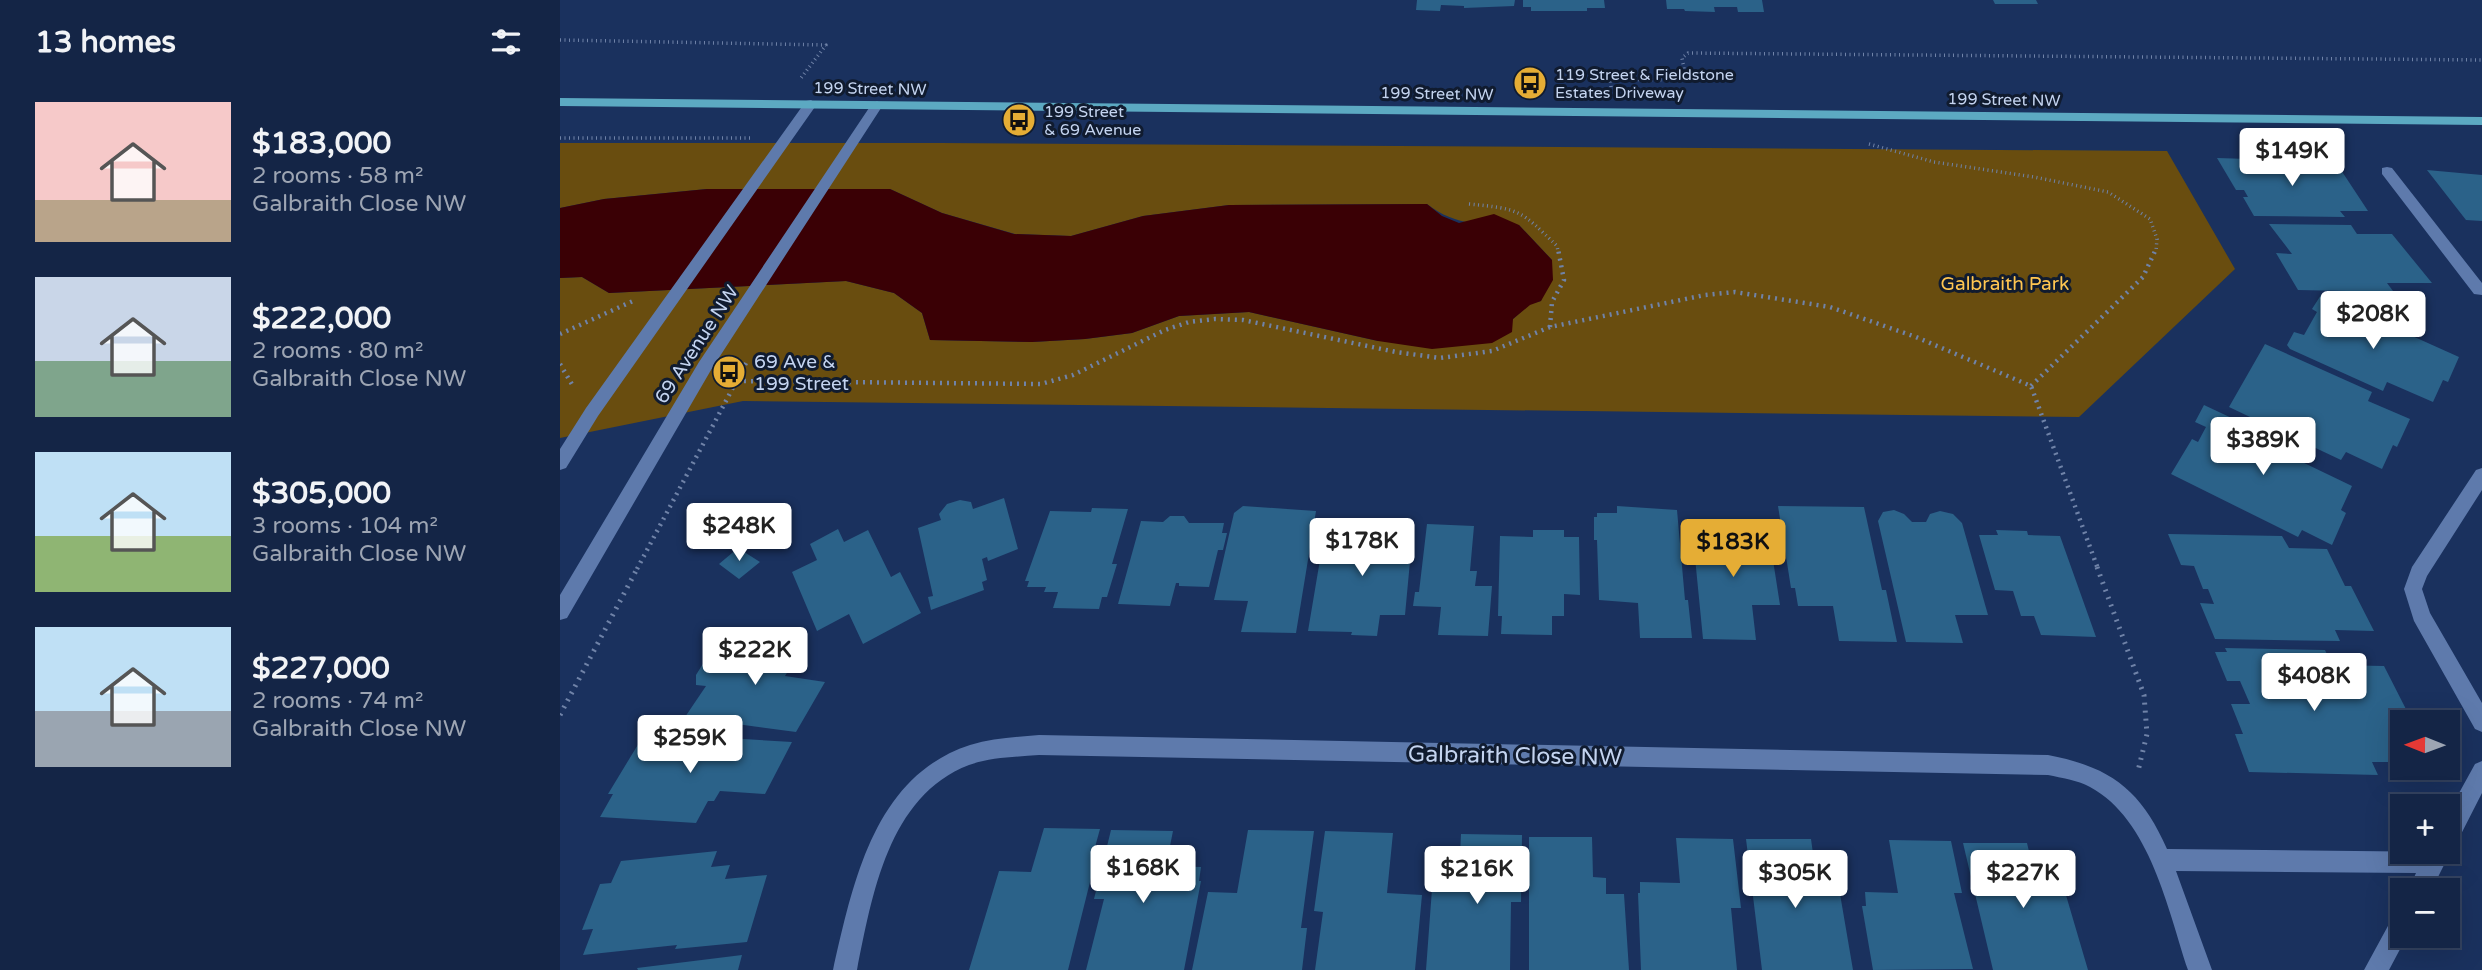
<!DOCTYPE html>
<html lang="en">
<head>
<meta charset="utf-8">
<style>
	:root { --surface:#142546; --page:#1d2d4d; --text:#f1f3f6; --muted:#9da5b3; --line:#33425f; --accent:#e5ad35 }
	body { margin:0; font-family:"Varela Round",sans-serif; background:var(--page); color:var(--text); height:100vh; display:flex; flex-direction:column; font-size:26px; white-space:nowrap }
	* { box-sizing:border-box; margin:0 }
	p { font-size:23px; color:var(--muted) }
	.icon { flex:none; width:38px; height:38px; fill:none; stroke:currentColor; stroke-width:2; stroke-linecap:round; stroke-linejoin:round }
	.map { position:relative; flex:1; overflow:hidden }
	.panel { display:flex; flex-direction:column; background:var(--surface); width:560px }
	.panel>* { flex:none }
	.needle { width:46px; rotate:271deg }
	.controls { position:absolute; left:1830px; top:710px; display:grid; gap:14px }
	.controls a { display:grid; place-items:center; width:70px; height:70px; border-radius:0px; background:var(--surface); box-shadow:0 7px 28px #0002,0 0 0 2px var(--line); font-size:35px }
	.price { position:absolute; translate:-50% -60px; padding:0 16px; border-radius:7px; background:#fff; color:#222; font-size:23px; line-height:46px; filter:drop-shadow(0 2px 4px #0008) }
	.price::after { content:''; position:absolute; left:50%; top:42px; width:21px; height:16px; margin-left:-10px; background:inherit; clip-path:polygon(0 0,100% 0,50% 100%) }
	.price.active { background:var(--accent); color:#111 }
	ul { padding:0; list-style:none }
	li { display:flex; align-items:center; gap:21px; height:175px; padding:0 35px }
	li span { display:grid; place-items:center; flex:none; width:196px; height:140px; border-radius:0px; color:#555 }
	li>.icon { margin-inline-start:auto }
	span .icon { width:84px; height:84px; fill:#fffc; stroke-width:1 }
	li b { font-size:30px }
	h2 { display:flex; justify-content:space-between; align-items:center; height:84px; padding:0 35px; font-size:30px }
	main { display:flex; flex:1; min-height:0 }
	.map>svg:first-child { display:block }
	.green { fill:#694d0f }
	.water { fill:#3a0005 }
	.building { fill:#2b6289 }
	.lines { fill:none; stroke-linecap:round; stroke-linejoin:round }
	.path-far2 { stroke:#7083a8; stroke-width:3.5; stroke-dasharray:1 3.5; stroke-linecap:butt }
	.path-far1 { stroke:#7083a8; stroke-width:4.5; stroke-dasharray:2 5; stroke-linecap:butt }
	.path { stroke:#7083a8; stroke-width:5; stroke-dasharray:2 6; stroke-linecap:butt }
	.minor { fill:#5e7aac; fill-rule:evenodd }
	.major { fill:#5ca9c2; fill-rule:evenodd }
	.labels { text-anchor:middle; stroke-width:6; stroke-linejoin:round; paint-order:stroke }
	.far-poi-label { font-size:16px; fill:#c4d4f0; stroke:#101b2f; text-anchor:start }
	.far-street-label { font-size:16px; fill:#c4d4f0; stroke:#101b2f }
	.park-label { font-size:19px; fill:#ffc651; stroke:#101b2f }
	.street-label { font-size:19px; fill:#c4d4f0; stroke:#101b2f }
	.poi-label { font-size:19px; fill:#c4d4f0; stroke:#101b2f; text-anchor:start }
	.near-street-label { font-size:23px; fill:#c4d4f0; stroke:#101b2f }
</style>
</head>
<body>
<main>
<section class="panel">
<h2>13 homes<svg class="icon" aria-label="filters" viewBox="0 0 24 24"><path d="M4 7h16M4 17h16"/><circle cx="9" cy="7" r="2"/><circle cx="15" cy="17" r="2"/></svg></h2>
<ul>
<li><span style="background:linear-gradient(#f6c9c9 70%,#b9a48a 0)"><svg class="icon" aria-label="home" viewBox="0 0 24 24"><path d="M3 11l9-7 9 7M6 9v11h12V9"/></svg></span><div><b>$183,000</b><p>2 rooms · 58 m²</p><p>Galbraith Close NW</p></div></li>
<li><span style="background:linear-gradient(#c9d6e8 60%,#7fa58c 0)"><svg class="icon" aria-label="home" viewBox="0 0 24 24"><path d="M3 11l9-7 9 7M6 9v11h12V9"/></svg></span><div><b>$222,000</b><p>2 rooms · 80 m²</p><p>Galbraith Close NW</p></div></li>
<li><span style="background:linear-gradient(#bfe0f5 60%,#8fb573 0)"><svg class="icon" aria-label="home" viewBox="0 0 24 24"><path d="M3 11l9-7 9 7M6 9v11h12V9"/></svg></span><div><b>$305,000</b><p>3 rooms · 104 m²</p><p>Galbraith Close NW</p></div></li>
<li><span style="background:linear-gradient(#bfe0f5 60%,#9aa5b1 0)"><svg class="icon" aria-label="home" viewBox="0 0 24 24"><path d="M3 11l9-7 9 7M6 9v11h12V9"/></svg></span><div><b>$227,000</b><p>2 rooms · 74 m²</p><p>Galbraith Close NW</p></div></li>
</ul>
</section>
<div class="map">
<svg width="1922" height="970" viewBox="0 0 1922 970">
	<rect width="100%" height="100%" fill="#1a315e"/>
	<path class="green" d="M0,143H379L1607,151L1675,269L1519,417L183,401L0,438V278L22,277L49,293L286,281L334,293L362,313L370,340L472,342L525,339L572,333L619,316L689,312L818,341L953,319L970,304L981,301L992,260L959,225C922,224 897,227 867,204L669,205L583,216L511,236L455,234L382,213L330,189H147L44,199L0,208Z"/>
	<path class="water" d="M147,189H330L382,213L454,234L511,236L583,216L669,205L867,204L882,216L899,223L934,214L959,225L992,260L993,280L981,301L970,305L953,319L952,332L932,343L872,349L818,341L689,312L619,316L572,333L525,339L472,342L370,340L362,313L334,293L286,281L49,293L22,277L0,278V208L44,199Z"/>
	<path class="building" d="M857,0H955L954,6L904,8V6L881,5L880,11L856,10Z
		M963,0H1044L1045,8H1027V11H971V7H963Z
		M1106,0H1202L1204,12H1178L1177,7H1154L1155,12L1125,11L1124,9H1107Z
		M1433,0H1476L1478,4H1435Z
		M1657,158L1756,161L1760,166L1779,167L1808,211H1780L1785,217L1694,216L1683,197H1688L1684,190H1676Z
		M1867,170L1922,175V221L1906,220Z
		M1709,224L1791,225L1797,234H1832L1872,283H1827L1833,291H1808L1814,299H1791L1786,291L1738,290L1716,253L1732,254Z
		M1761,295L1899,357L1888,382L1883,380L1873,402L1827,382L1823,391L1730,349L1727,345L1734,332L1744,335L1757,312L1752,309Z
		M1705,344L1812,392L1808,401L1850,419L1837,447L1833,445L1822,469L1786,452L1781,460L1669,407Z
		M1644,405L1744,452L1740,461L1792,486L1781,510L1786,513L1772,545L1742,530L1738,537L1611,474L1632,439L1638,442L1646,427L1635,422Z
		M444,498L458,549L428,561L427,557L422,559L427,580L422,582L424,590L371,610L368,597L373,596L358,528L381,520L379,514L387,504L400,500L411,502L413,509Z
		M683,506L756,511L736,633L681,632L688,601L654,600L674,513Z
		M1057,506L1117,510L1125,600H1128L1132,638H1080L1078,603L1039,600L1037,540H1034V517H1037V513H1057Z
		M1218,506L1304,507L1322,590H1326L1337,642L1279,641L1273,606H1238L1235,588H1231Z
		M532,508L568,509L552,564H557L547,597H542L539,609L493,608L498,592H484L486,587H467L469,581H465L490,511L531,512Z
		M1334,510L1344,514L1352,522H1366L1370,514L1380,511L1393,514L1402,523L1428,615H1395L1403,643L1346,642L1318,521L1323,512Z
		M610,516H624L629,523H664L662,533H667L663,550H658L649,587L619,586V583H616L610,606L558,604L581,521L603,522Z
		M805,520L835,521L834,528L853,529L845,615H820L817,636L791,635L792,632L748,631L765,530L804,529Z
		M867,524L914,526L910,571H917L915,586H932L928,636L878,635L881,607L853,606L855,592H859Z
		M1132,527L1208,528L1220,605H1192L1196,640L1143,639Z
		M278,529L284,542L308,530L331,577L340,572L361,613L303,644L289,614L257,631L232,572L257,560L250,544Z
		M973,530H1004V537H1019L1020,595L1004,594V616H992V635L941,634L942,616H938L940,536L973,537Z
		M1436,530L1467,531L1468,535L1500,536L1536,637L1481,635L1474,616H1461L1453,591L1435,590L1419,535H1438Z
		M1608,534L1722,536L1729,548L1767,549L1785,586H1791L1814,631L1775,630L1780,641L1655,639L1640,603L1654,604L1648,589H1643L1634,566L1621,565Z
		M178,548L200,562L179,579L159,564Z
		M176,638L243,647L225,676L265,682L236,732L125,717L146,686L136,685V675L144,662L156,654L166,655Z
		M1665,648L1765,650L1772,665L1824,666L1851,719L1834,718L1843,735V762H1812L1818,775L1689,772L1675,734H1683L1671,704H1690L1680,681H1667L1655,652H1667Z
		M85,733L232,742L205,794L160,791L154,801H148L136,823L40,817L53,794H48Z
		M484,828L540,829L532,858H536L508,970H409L439,871L471,872Z
		M551,830L613,831L606,866L641,867L639,881H641L624,970H526L544,899H534Z
		M688,830L754,831L741,928H747L742,970H632L648,892L677,893Z
		M765,831L833,833L827,893L862,895L855,970H755L763,912L754,911Z
		M901,834L962,835L961,902H951L950,970H866L872,889L884,890V875L899,876Z
		M969,837H1032L1033,877L1046,878V894H1064L1069,970H969Z
		M1116,838L1173,839L1181,908H1171L1177,970H1081L1078,893H1080V882L1120,883Z
		M1186,839H1251L1255,868H1249L1252,887L1279,888L1293,970H1202Z
		M1329,840L1391,841L1402,893H1394L1413,969L1313,970L1302,906H1306L1305,892L1338,893Z
		M1403,843H1467L1473,868H1498L1528,970H1433Z
		M157,851L151,867L170,865L165,879L207,875L187,942L115,949L117,945L23,955L33,929L22,930L40,884L51,883L61,861Z
		M182,955L178,970H78L77,968Z"/>
	<g class="lines">
		<path class="path-far2" d="M0,40L266,45L241,78
			M1051,87L1050,79L1112,80L1125,74L1122,58L1128,53L1922,60
			M0,138H190
			M1309,144L1374,162L1474,177L1548,192L1590,219L1597,239L1596,251
			M909,204C961,209 960,210 997,246L998,251"/>
		<path class="path-far1" d="M990,327L992,302L1004,280L998,249
			M0,334L73,301
			M0,364L13,386
			M177,381L481,384L513,375L605,330L629,322L655,319L683,320L836,352L880,358L932,351L990,327L1145,295L1175,292L1270,307L1356,337L1471,386L1538,569
			M1471,386L1583,277L1596,249
			M77,569L186,363"/>
		<path class="path" d="M1537,567L1584,695L1587,734L1578,771
			M0,715L78,567"/>
		<path class="minor" d="M251,100L257,104L38,416L6,468L0,470V449L26,408L246,101Z
			M317,101L323,105L151,370L7,618L0,620V595L139,362L311,105Z
			M1827,167L1832,168L1922,283V295L1914,294L1822,174V168Z
			M1922,468V490L1867,576L1862,589L1870,613L1922,703V732L1915,729L1854,621L1844,589L1852,567L1916,470Z
			M479,735L1488,755C1551,767 1581,790 1607,849L1888,852L1889,855L1871,891H1848L1856,873L1616,871L1652,970H1628C1608,910 1590,819 1530,787C1517,780 1502,778 1488,775L479,755C456,757 431,757 409,765C328,796 312,896 297,970H273C293,883 314,776 410,745C433,738 456,737 479,735Z
			M1922,761V793L1896,844L1888,847V813L1915,764Z
			M1843,910V936H1847L1829,970H1804L1835,913Z"/>
		<path class="major" d="M0,98L1922,117V125L0,106Z"/>
	</g>
	<defs>
		<symbol id="bus-disc" viewBox="-11 -11 22 22"><circle r="9.5" fill="#e5ad35" stroke="#101b2f"/><path d="M-5-6H5V4H4V6H2V4H-2V6H-4V4H-5ZM-3.5-4V0h7V-4ZM-3.5 1.2v1.5H-2V1.2ZM2 1.2v1.5H3.5V1.2Z" fill="#111"/></symbol>
	</defs>
	<g fill-rule="evenodd">
		<use href="#bus-disc" x="951" y="64" width="38" height="38"/>
		<use href="#bus-disc" x="440" y="101" width="38" height="38"/>
		<use href="#bus-disc" x="150" y="353" width="38" height="38"/>
	</g>
	<g class="labels">
		<g class="far-poi-label">
			<text x="995" y="80">119 Street &amp; Fieldstone<tspan x="995" dy="18">Estates Driveway</tspan></text>
			<text x="484" y="117">199 Street<tspan x="484" dy="18">&amp; 69 Avenue</tspan></text>
		</g>
		<g class="far-street-label">
			<text transform="translate(310 88) rotate(1)" y="6">199 Street NW</text>
			<text transform="translate(877 93) rotate(1)" y="6">199 Street NW</text>
			<text transform="translate(1444 99) rotate(1)" y="6">199 Street NW</text>
		</g>
		<g class="park-label">
			<text x="1445" y="290">Galbraith Park</text>
		</g>
		<g class="street-label">
			<text transform="translate(136 344) rotate(-57)" y="7">69 Avenue NW</text>
		</g>
		<g class="poi-label">
			<text x="194" y="368">69 Ave &amp;<tspan x="194" dy="22">199 Street</tspan></text>
		</g>
		<g class="near-street-label">
			<text transform="translate(955 755) rotate(1)" y="8">Galbraith Close NW</text>
		</g>
	</g>
</svg>
<div class="controls">
<a><svg class="needle" viewBox="-14 -14 28 28"><path d="M0-13l5 13h-10z" fill="#e53935"/><path d="M0 13l5-13h-10z" fill="#9da5b3"/></svg></a>
<a>+</a>
<a>−</a>
</div>
<b class="price" style="left:1732px;top:188px">$149K</b>
<b class="price" style="left:1813px;top:351px">$208K</b>
<b class="price" style="left:1703px;top:477px">$389K</b>
<b class="price" style="left:179px;top:563px">$248K</b>
<b class="price" style="left:802px;top:578px">$178K</b>
<b class="price active" style="left:1173px;top:579px">$183K</b>
<b class="price" style="left:195px;top:687px">$222K</b>
<b class="price" style="left:1754px;top:713px">$408K</b>
<b class="price" style="left:130px;top:775px">$259K</b>
<b class="price" style="left:583px;top:905px">$168K</b>
<b class="price" style="left:917px;top:906px">$216K</b>
<b class="price" style="left:1235px;top:910px">$305K</b>
<b class="price" style="left:1463px;top:910px">$227K</b>
</div>
</main>
</body>
</html>
